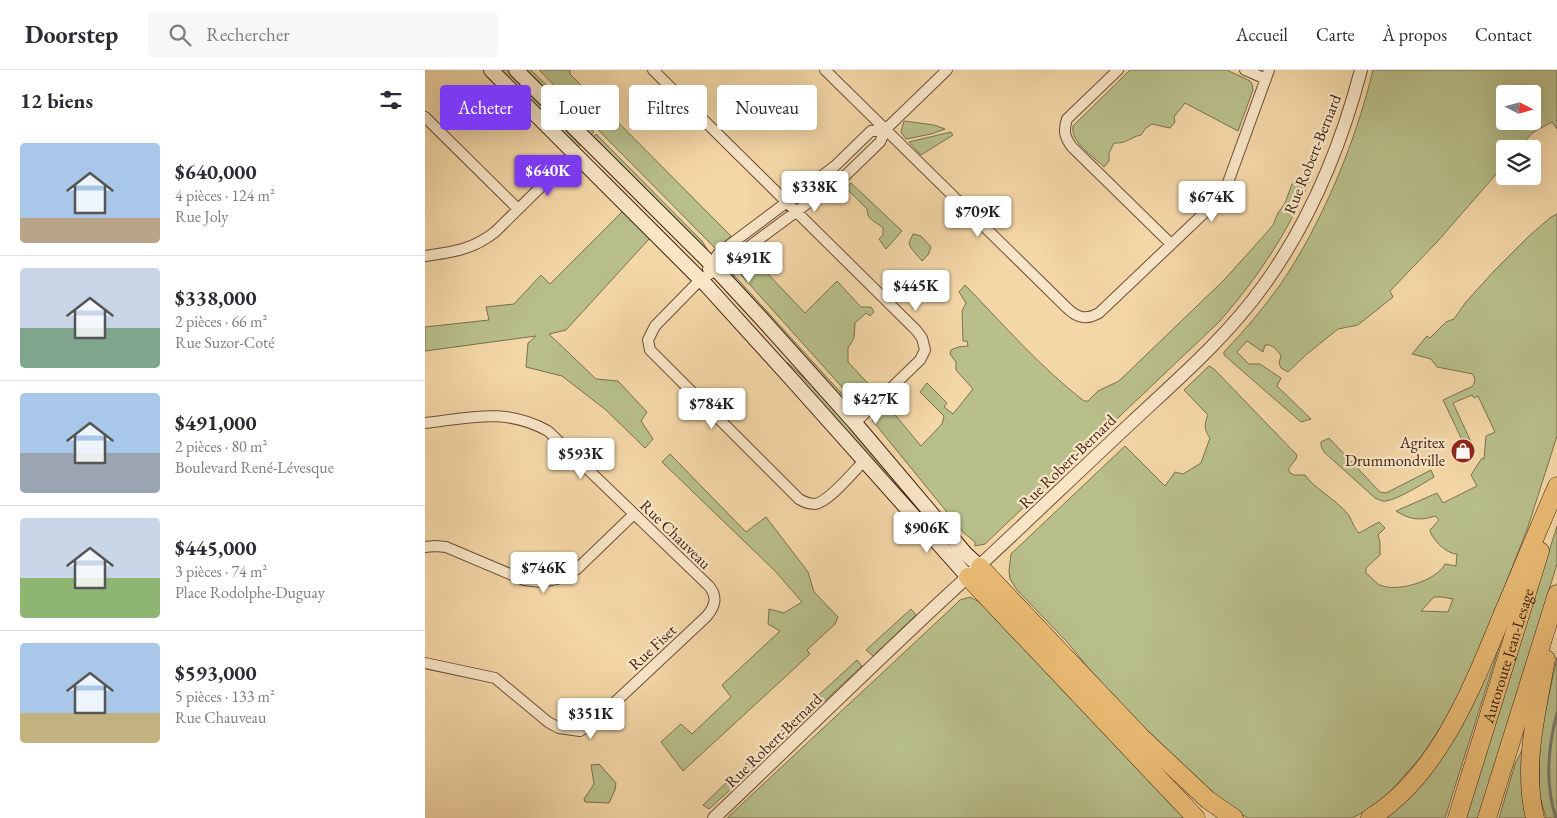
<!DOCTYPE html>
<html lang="fr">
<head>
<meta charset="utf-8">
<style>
	:root { --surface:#fff; --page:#f7f7f7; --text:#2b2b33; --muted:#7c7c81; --line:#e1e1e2; --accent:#7c3aed }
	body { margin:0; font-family:"EB Garamond",serif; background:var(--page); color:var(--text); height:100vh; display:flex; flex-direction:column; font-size:19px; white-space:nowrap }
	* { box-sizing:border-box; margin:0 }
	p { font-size:16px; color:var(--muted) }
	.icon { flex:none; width:28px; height:28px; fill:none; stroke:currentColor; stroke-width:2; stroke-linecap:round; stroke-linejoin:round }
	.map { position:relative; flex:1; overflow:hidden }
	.sheet { display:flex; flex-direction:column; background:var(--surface); width:425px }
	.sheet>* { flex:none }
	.guide { position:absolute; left:15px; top:15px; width:475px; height:45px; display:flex; gap:10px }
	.needle { width:32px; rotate:96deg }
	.controls { position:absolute; left:1071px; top:15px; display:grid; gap:10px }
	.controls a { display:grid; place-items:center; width:45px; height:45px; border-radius:5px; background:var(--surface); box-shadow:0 5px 20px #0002; font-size:25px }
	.price { position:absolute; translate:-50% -42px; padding:0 11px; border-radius:5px; background:#fff; color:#222; font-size:16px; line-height:32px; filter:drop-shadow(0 1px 2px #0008) }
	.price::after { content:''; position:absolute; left:50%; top:30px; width:15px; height:11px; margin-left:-8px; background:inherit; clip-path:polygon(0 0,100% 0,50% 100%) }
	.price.active { background:var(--accent); color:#fff }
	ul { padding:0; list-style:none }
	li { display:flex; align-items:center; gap:15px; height:125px; padding:0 20px }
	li+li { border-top:1px solid var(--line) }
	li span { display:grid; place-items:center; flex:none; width:140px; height:100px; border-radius:5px; color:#555 }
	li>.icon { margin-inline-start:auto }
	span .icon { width:60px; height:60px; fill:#fffc; stroke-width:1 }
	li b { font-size:21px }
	h2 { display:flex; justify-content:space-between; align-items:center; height:60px; padding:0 20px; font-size:21px }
	.tag { padding:0 18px; border-radius:5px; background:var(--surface); box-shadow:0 5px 20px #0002; font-size:18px; line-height:45px }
	.tag.active { background:var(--accent); color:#fff }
	header { display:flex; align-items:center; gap:30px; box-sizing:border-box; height:70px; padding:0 25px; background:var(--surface); border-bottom:1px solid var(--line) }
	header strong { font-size:24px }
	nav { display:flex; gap:28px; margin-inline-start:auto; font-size:18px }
	.search { width:350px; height:45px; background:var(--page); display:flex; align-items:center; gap:12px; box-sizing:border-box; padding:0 18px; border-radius:5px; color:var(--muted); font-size:19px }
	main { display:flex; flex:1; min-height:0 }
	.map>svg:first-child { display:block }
	.green { fill:#b8bf8a; stroke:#7c704e; fill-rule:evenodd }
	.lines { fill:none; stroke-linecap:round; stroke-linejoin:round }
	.stream { stroke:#787c71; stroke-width:3 }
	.minor-casing { stroke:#6d4e38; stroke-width:12 }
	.tertiary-casing { stroke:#6d4e38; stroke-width:14 }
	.secondary-casing { stroke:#402113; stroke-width:16 }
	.motorway-casing { stroke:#402113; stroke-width:19 }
	.minor { stroke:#f8e5c6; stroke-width:10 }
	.tertiary { stroke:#f8e5c6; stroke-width:12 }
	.secondary { stroke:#f8e5c6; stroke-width:14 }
	.motorway { stroke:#eabc74; stroke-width:18 }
	.labels { text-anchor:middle; stroke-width:4.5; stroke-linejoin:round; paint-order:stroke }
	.street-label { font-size:16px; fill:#402113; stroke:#f8e5c6 }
	.poi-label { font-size:16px; fill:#402113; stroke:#f8e5c6; text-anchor:end }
</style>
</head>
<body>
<header>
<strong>Doorstep</strong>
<div class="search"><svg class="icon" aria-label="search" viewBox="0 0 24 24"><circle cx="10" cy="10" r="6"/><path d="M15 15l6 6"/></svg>Rechercher</div>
<nav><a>Accueil</a><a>Carte</a><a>À propos</a><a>Contact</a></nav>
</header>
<main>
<section class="sheet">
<h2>12 biens<svg class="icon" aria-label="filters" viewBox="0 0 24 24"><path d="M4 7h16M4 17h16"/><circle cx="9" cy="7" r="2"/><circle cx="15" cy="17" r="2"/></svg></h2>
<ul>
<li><span style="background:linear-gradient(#a9c7e8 75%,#b9a48a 0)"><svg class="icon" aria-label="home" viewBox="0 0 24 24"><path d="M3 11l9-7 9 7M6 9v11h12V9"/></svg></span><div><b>$640,000</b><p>4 pièces · 124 m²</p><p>Rue Joly</p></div></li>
<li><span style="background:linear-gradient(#c9d6e8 60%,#7fa58c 0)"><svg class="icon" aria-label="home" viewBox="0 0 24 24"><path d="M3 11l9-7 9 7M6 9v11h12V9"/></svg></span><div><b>$338,000</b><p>2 pièces · 66 m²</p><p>Rue Suzor-Coté</p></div></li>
<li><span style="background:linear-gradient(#a9c7e8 60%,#9aa5b1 0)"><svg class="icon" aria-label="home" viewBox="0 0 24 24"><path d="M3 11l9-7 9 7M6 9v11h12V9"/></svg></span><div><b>$491,000</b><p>2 pièces · 80 m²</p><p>Boulevard René-Lévesque</p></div></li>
<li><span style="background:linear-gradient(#c9d6e8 60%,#8fb573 0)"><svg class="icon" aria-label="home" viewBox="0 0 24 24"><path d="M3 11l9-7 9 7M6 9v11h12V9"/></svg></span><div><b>$445,000</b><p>3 pièces · 74 m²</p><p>Place Rodolphe-Duguay</p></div></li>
<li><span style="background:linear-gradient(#a9c7e8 70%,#c2b280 0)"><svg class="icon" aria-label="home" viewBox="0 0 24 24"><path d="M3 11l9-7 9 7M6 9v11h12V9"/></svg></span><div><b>$593,000</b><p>5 pièces · 133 m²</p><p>Rue Chauveau</p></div></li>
</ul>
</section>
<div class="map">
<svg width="1132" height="748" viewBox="0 0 1132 748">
	<rect width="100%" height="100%" fill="#f4d7a7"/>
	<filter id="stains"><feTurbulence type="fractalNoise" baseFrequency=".004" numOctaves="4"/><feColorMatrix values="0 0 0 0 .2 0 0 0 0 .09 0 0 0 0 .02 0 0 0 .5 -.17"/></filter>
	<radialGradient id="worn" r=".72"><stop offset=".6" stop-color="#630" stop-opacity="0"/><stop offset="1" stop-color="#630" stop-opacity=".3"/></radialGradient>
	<path class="green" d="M74,0H83L157,73L152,78Z
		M101,0H106L169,62L166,65Z
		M114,0H145V4L306,166L291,179Z
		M705,0H802L825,11L827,14L828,20L813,61L760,33L749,47L750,52L745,58L727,54L721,58L716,65C705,67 702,74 689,73L684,83V91L679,97C668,86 645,72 648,56Z
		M948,0H1132V59L1127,52L1107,63L1093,79H1080V94L1012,172L965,221L968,227L933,255L913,259L882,284L863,302L856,298L854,293L856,286C852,280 848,274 840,275L838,282L822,271L812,282L824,294H835L856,308L852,316L886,349L876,352L799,285V282C819,261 838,239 855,215C897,154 931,71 948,0ZM1080,24H1108V51H1080Z
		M479,51L509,55L520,59L506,64L481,69L476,62Z
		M526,62L528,65L496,85L484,72Z
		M171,64L277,171L282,179L279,177L168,67Z
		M882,111L884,112C862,164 831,210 794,252L560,474L550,476V472L539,463L447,350L461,334L496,376L517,354L519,346L495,322L502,313L522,333L519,337L528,344L548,319L531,300V292L525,284L526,280L533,277L543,276L542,271H538L537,241L541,233L534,222L540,215C579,255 615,297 659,331H663L673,321L694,311L798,211L836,169L848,155L853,143L860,133L867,114Z
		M426,113L477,161L461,179L454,169L458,165V158C451,151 442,151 442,139L421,118Z
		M198,141L225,168L141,260L124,264L171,309L193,311L222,342L216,351L228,369L220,378L181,340L137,306L101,297L103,273L111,266L0,281V257L64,250L61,237L89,234L116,205L125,214Z
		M1132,144V366L1103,457L1063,559L1031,632L1002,680L964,723L946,738L927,748H823L809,740L788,725L716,655L673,610L643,573L592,520L585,509L584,501L586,484L700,376L740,416L750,402L758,404L776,393L785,368C779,360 779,354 783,345L759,320L784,296L789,299L872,385L871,389L864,398V402L869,405H880C889,418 910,429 922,443C927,449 928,457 934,463L954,452L960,458L953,465L955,472V485L941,498V503C945,506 949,511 953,514C969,524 1012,511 1020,494L1031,496L1032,484C1022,484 1007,470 1005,460L1014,450L1010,446C995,451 985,450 971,441L1012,423L1018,433L1052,416L1046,405L1057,388L1059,389L1061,366L1070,362L1053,326L1049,328L1047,325L1028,333L1047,374L1045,378L1040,376L1018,330L1048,316L1050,310L1048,304L1012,297L1006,289L987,284L1002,266L1005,268L1021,252L1029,249L1041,232L1070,200L1104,166L1126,147ZM1009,527H1017L1028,529L1023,542L996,541Z
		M488,164L496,166L506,177L503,185L497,191L486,178L484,173Z
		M323,183L380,243L412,211L436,237H446L449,242L445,246L441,243L430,253L429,268L423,278V292L451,322L442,331L434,336L309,197L311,191Z
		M308,204L428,336L421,333L310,211Z
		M362,292L397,325L472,413L470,414L441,385L360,293Z
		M904,368L955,422L961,423L1006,400L1009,407C997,414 974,429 961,431C957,432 953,429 950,428L899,382L896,376V372Z
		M245,384L321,462L341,447L383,502L389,522L413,547L410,554L382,580L385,584L258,701L236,672L256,654L267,664L306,627L297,615L355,561L343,554L344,539L359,543L377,532L350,501L237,392Z
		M1132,456V494L1059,733L1054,748H1040Z
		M545,527L556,533L760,748H302L531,534L535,530Z
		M486,539L491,545L448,586L441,580Z
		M1077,568L1020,748H954L963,742Z
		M1132,587V748H1121L1114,723L1115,667Z
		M432,590L437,596L393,637L386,632Z
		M379,640L383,647L338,688L332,683Z
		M1102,671L1105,748H1074L1090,694Z
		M324,691L328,694L329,698L284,739L278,735Z
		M174,694L191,713L190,720L184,733L160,732L159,729L169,714L166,695Z"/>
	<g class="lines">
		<path class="stream" d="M1131,748C1120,715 1123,677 1132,643"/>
		<defs>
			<path id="minor" d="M228,0L491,260L497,268L500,280L495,290L430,353
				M400,0L641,237C651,247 660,251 674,243L796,127L801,118L844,0
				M693,0L642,49C638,61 640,68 647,77L746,174
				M820,0L841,9
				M0,47L93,139
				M0,186C28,182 47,180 70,162L135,98
				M283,199L293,184L298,180L410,96L446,61L461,59
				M0,353C45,348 80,337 123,361L284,516C293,527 290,536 282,546L170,651L155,661L134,658L123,652L70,608L0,593
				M439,391C428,402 404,432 390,434C384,434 379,432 374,429L225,280L223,270L230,256L275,210L302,193L422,104L455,72L461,59L522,0
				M0,477L10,476L21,477L99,510L116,512L127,510L136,508L152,499L209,444"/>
			<path id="tertiary" d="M289,748C368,673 446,596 526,522C587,466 646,409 706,353C753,309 802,267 839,215C885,151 916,76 936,0"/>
			<path id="secondary" d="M66,0L282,216L369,312L543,507
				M91,0L286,194L336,248L430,353L540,483L555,497"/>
			<g id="motorway">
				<path d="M555,497L716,667L783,730L809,748"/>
				<path d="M543,507L771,748"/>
				<path d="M945,748C1015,705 1049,613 1079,541C1097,499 1114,457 1132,416"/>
				<path id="s1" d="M1032,748L1115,481"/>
				<path d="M1062,748L1132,524"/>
				<path d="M1110,748C1097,695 1112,642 1121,589"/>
			</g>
		</defs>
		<use href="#minor" class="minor-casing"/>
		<use href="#tertiary" class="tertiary-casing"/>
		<use href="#secondary" class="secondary-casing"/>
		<use href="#motorway" class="motorway-casing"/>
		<use href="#minor" class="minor"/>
		<use href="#tertiary" class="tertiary"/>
		<use href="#secondary" class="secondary"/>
		<use href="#motorway" class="motorway"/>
	</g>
	<defs>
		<symbol id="shop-disc" viewBox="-11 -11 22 22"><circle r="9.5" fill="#8f2418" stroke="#f8e5c6"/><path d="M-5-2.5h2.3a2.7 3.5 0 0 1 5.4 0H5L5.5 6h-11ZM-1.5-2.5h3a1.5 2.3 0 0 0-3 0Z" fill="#fff"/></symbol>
	</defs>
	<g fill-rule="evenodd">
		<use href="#shop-disc" x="1024" y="367" width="28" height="28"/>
	</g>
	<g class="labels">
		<g class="street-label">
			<text transform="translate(887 84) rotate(-68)" y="6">Rue Robert-Bernard</text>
			<text transform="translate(642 391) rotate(-44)" y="6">Rue Robert-Bernard</text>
			<text transform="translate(251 464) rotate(44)" y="6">Rue Chauveau</text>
			<text transform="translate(227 577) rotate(-43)" y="6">Rue Fiset</text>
			<text dy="6" stroke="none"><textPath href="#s1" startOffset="170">Autoroute Jean-Lesage</textPath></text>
			<text transform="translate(348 670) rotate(-44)" y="6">Rue Robert-Bernard</text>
		</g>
		<g class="poi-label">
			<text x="1020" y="378">Agritex<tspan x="1020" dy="18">Drummondville</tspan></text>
		</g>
	</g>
	<rect width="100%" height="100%" filter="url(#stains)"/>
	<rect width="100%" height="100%" fill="url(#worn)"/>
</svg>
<div class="controls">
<a><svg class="needle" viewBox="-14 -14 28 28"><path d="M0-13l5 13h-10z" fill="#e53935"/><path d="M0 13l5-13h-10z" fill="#7c7c81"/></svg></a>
<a><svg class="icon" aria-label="layers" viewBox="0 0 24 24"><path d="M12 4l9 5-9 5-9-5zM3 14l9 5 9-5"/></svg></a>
</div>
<b class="price active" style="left:123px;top:127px">$640K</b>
<b class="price" style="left:390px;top:143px">$338K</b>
<b class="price" style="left:787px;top:153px">$674K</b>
<b class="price" style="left:553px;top:168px">$709K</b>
<b class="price" style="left:324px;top:214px">$491K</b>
<b class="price" style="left:491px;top:242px">$445K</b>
<b class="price" style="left:451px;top:355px">$427K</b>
<b class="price" style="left:287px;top:360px">$784K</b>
<b class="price" style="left:156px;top:410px">$593K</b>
<b class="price" style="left:502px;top:484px">$906K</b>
<b class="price" style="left:119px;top:524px">$746K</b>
<b class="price" style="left:166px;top:670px">$351K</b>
<div class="guide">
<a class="tag active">Acheter</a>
<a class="tag">Louer</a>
<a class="tag">Filtres</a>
<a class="tag">Nouveau</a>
</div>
</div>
</main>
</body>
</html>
